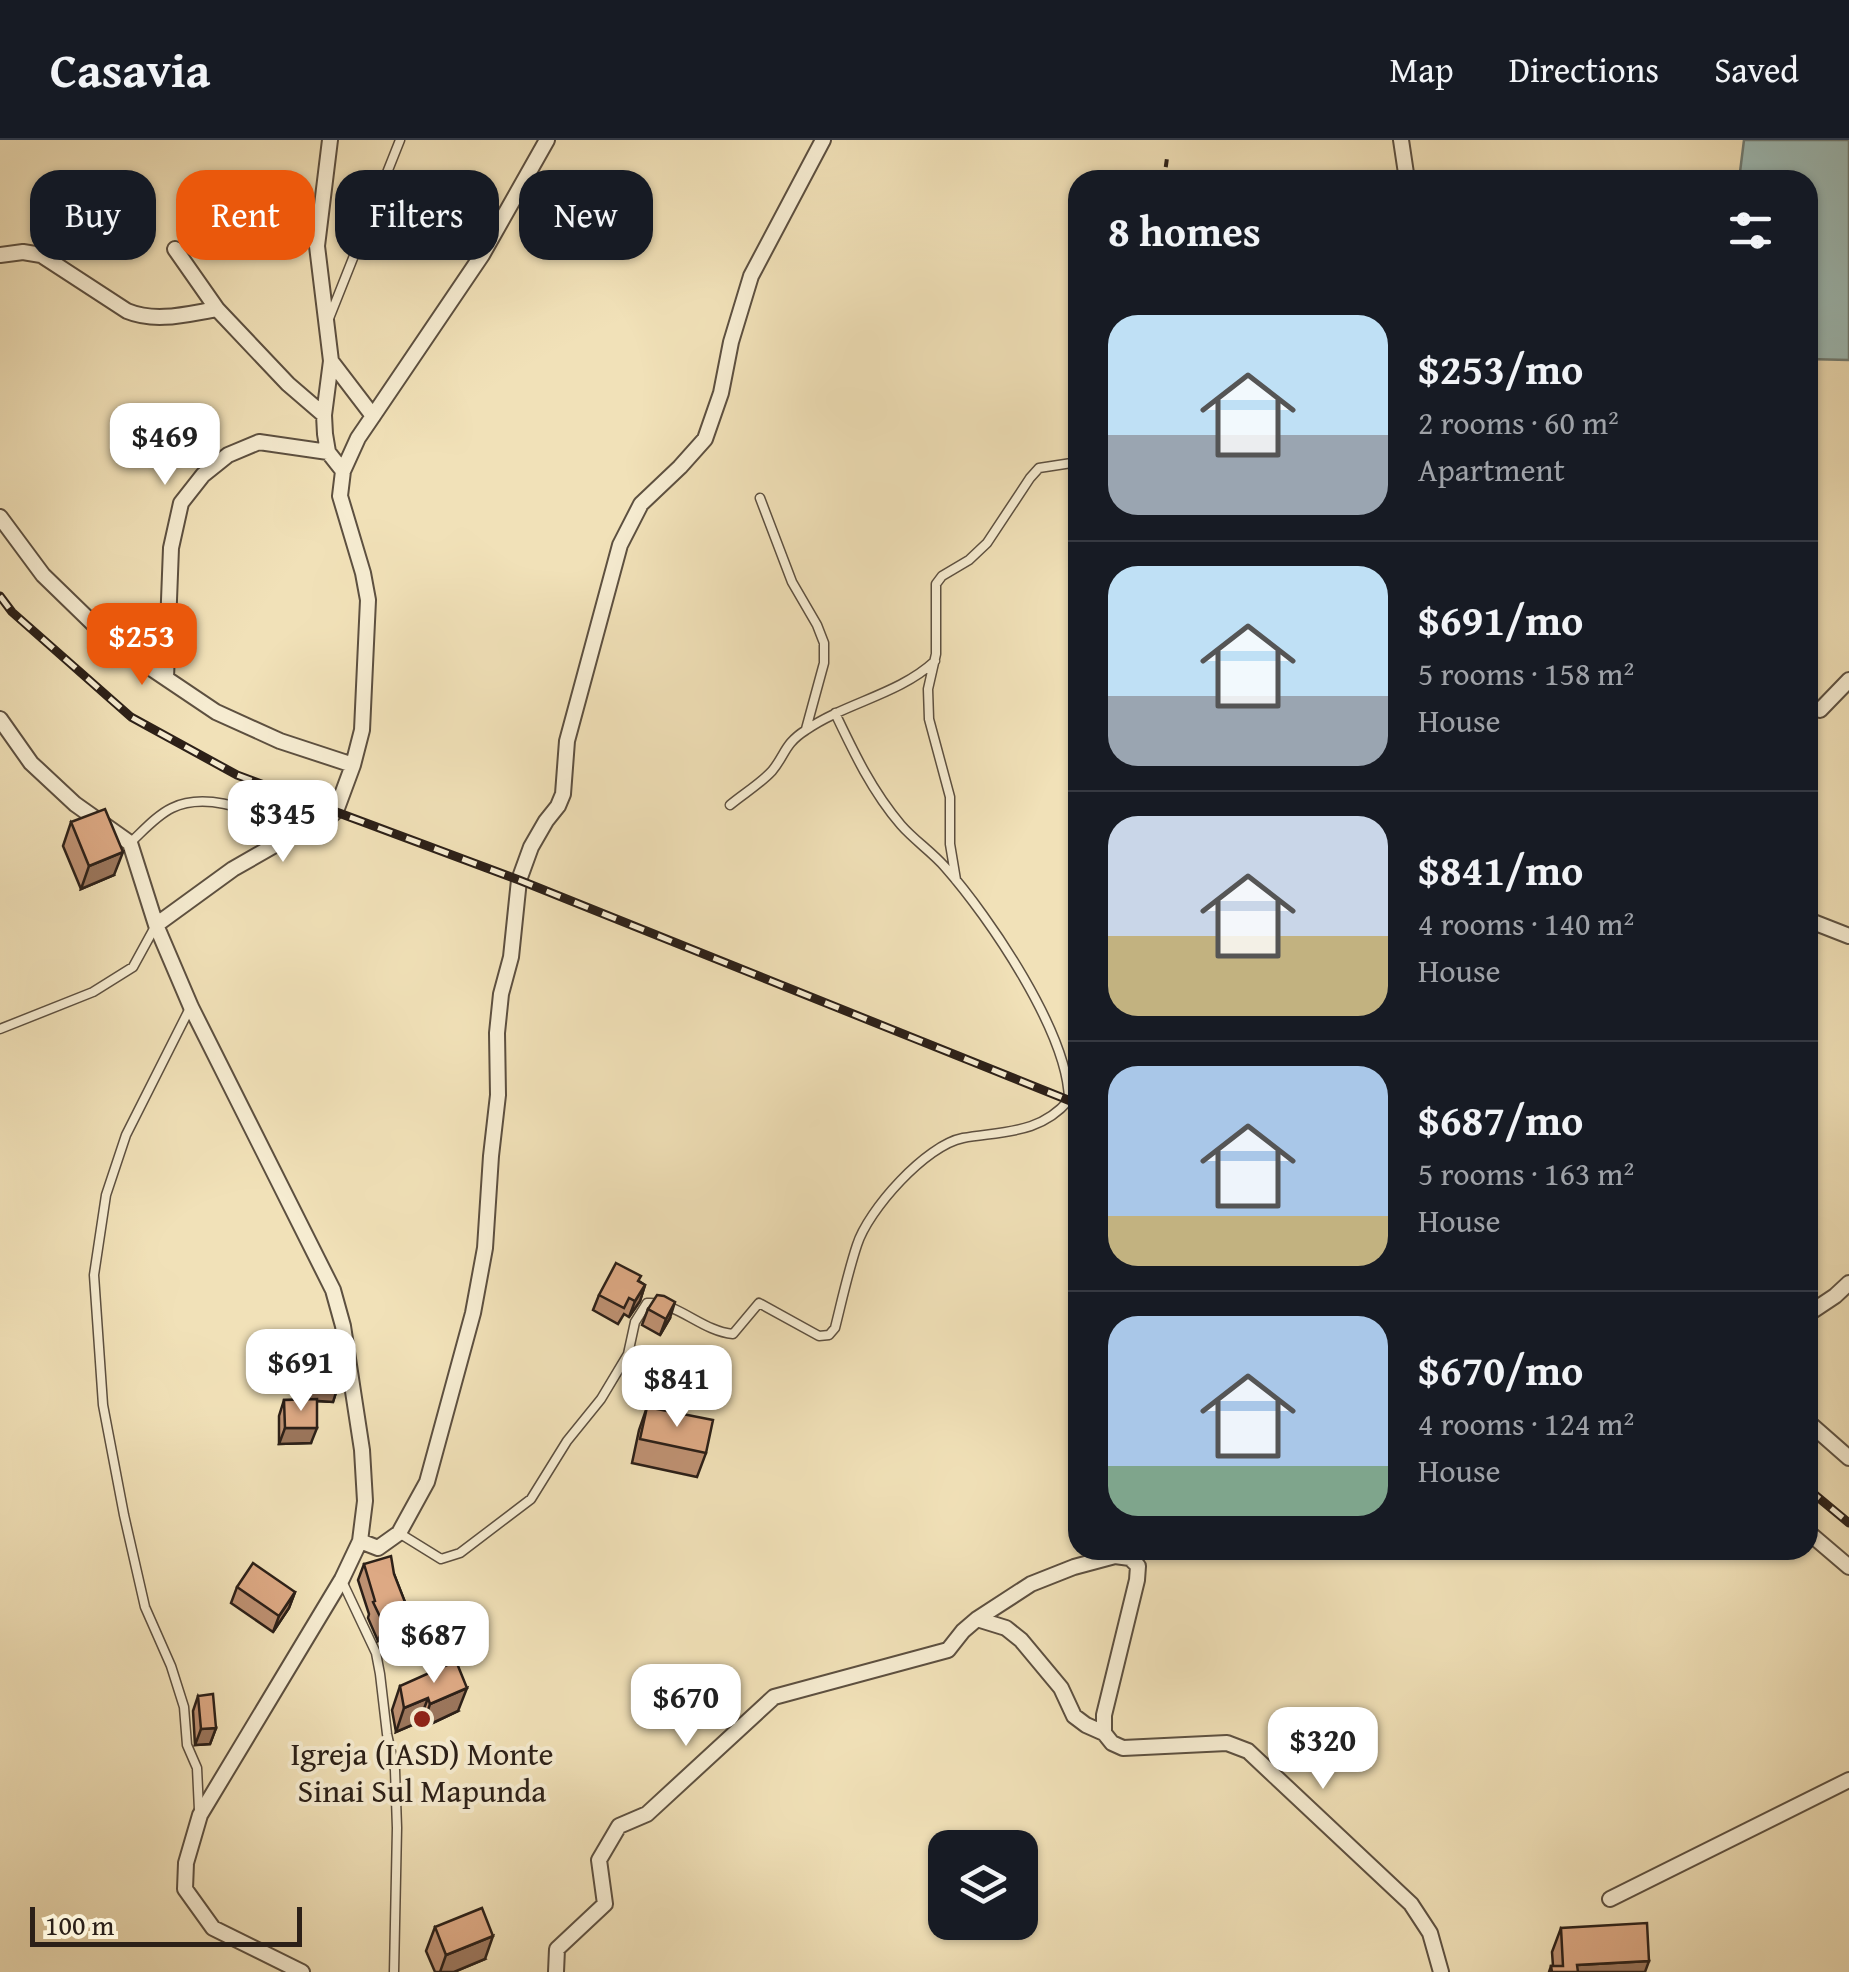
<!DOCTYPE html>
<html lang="en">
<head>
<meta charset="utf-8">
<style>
	:root { --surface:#171b24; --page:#242831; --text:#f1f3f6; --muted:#9ea1a6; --line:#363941; --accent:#ea580c }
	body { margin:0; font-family:"Gentium Book Plus",serif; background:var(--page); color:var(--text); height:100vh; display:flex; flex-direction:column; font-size:38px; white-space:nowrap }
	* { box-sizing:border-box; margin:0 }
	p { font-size:32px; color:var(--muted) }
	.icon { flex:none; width:55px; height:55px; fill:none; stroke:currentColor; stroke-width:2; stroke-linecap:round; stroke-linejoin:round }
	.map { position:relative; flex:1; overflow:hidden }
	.side { position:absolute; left:1068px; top:30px; width:750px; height:1390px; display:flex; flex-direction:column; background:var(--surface); border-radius:30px; box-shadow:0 2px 8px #0004 }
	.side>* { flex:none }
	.guide { position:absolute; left:30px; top:30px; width:888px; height:90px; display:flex; gap:20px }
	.tools { position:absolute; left:928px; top:1690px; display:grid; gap:20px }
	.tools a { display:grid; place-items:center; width:110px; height:110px; border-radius:20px; background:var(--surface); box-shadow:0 2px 8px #0004; font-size:50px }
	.scale { position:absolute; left:30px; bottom:25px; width:272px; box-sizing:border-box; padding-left:10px; border:5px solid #2c2018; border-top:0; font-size:28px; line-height:35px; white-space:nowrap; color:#2c2018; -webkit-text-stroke:8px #f6ecd1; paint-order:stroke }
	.price { position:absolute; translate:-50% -85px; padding:0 22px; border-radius:20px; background:#fff; color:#222; font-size:32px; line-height:65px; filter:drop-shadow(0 2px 5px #0008) }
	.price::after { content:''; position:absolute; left:50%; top:60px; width:30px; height:22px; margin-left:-15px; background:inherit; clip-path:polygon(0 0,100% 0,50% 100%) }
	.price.selected { background:var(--accent); color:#fff }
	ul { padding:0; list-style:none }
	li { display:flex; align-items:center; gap:30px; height:250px; padding:0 40px }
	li+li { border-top:2px solid var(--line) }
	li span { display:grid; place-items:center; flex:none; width:280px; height:200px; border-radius:30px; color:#555 }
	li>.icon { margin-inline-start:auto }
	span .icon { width:120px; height:120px; fill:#fffc; stroke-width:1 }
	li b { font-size:42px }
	h2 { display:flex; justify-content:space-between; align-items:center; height:120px; padding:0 40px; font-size:42px }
	.pill { padding:0 35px; border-radius:30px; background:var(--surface); box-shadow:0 2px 8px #0004; font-size:35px; line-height:90px }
	.pill.selected { background:var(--accent); color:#fff }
	header { display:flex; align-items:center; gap:60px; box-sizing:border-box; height:140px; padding:0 50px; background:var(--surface); border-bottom:2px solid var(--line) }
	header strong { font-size:48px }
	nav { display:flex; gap:55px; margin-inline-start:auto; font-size:35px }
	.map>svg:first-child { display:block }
	.water { fill:#9dbcb7; stroke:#707e77; stroke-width:2.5 }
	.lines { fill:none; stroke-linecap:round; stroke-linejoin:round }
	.lane-casing { stroke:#5d5040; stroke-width:11 }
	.street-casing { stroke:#5d5040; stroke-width:18 }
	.path { stroke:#2c2018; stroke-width:4; stroke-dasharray:8 5; stroke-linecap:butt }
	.lane { stroke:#f6ecd1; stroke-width:8 }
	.street { stroke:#f6ecd1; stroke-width:14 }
	.rail-casing { stroke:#2c2018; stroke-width:9 }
	.rail { stroke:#f6ecd1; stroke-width:5; stroke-dasharray:15; stroke-linecap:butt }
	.wall { fill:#be9172; stroke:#2c2018; stroke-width:2.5 }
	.shaded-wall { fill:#9b765c; stroke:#2c2018; stroke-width:2.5 }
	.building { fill:#dda984; stroke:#2c2018; stroke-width:2.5 }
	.poi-dot { fill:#8f2418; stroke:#f6ecd1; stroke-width:4 }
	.labels { text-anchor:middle; stroke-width:8; stroke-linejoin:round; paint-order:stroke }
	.poi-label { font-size:32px; fill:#2c2018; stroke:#f6ecd1 }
</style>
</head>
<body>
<header>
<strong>Casavia</strong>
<nav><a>Map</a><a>Directions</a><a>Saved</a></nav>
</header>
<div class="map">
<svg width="1849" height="1832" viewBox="0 0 1849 1832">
	<rect width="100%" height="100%" fill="#f1e1b8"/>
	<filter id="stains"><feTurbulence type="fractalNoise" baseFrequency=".002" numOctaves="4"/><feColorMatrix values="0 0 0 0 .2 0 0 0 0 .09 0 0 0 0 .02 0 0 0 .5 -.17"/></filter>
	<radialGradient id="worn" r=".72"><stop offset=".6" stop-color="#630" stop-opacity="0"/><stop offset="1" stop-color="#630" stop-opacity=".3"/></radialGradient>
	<path class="water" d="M1744,0H1849V220L1808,219V40H1739Z"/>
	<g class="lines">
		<defs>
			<path id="lane" d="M328,181L400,0
				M760,358L792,442L817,485L824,503V523L806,589
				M730,665C743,654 760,644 772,631C786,614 784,604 806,590C847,562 898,555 935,521
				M130,703C143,691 157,675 172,668C211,649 264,677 302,689
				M956,740L950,704V657L929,579L928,549L936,514V444L942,436L969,420L987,403L1030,338L1039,328L1078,322
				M190,868L126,995L106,1055L94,1135L103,1265L124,1375L145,1467L171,1526L184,1567L187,1605L197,1628L199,1670
				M0,889L93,852L133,827L156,785
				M399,1393L441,1419L460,1413L531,1359L567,1301L601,1259L628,1214L635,1182L647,1163C677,1161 701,1191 733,1194L759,1163L819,1196L829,1195L835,1188C842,1160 848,1132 857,1105C868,1070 926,1005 963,998C1004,991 1040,994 1069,960C1068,893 990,778 945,727C932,712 914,700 901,685C872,651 854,613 835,573
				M342,1441L376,1513L380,1534L387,1594L395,1630L397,1688L394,1832"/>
			<path id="street" d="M330,0L317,106L331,221L324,275L325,294L328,312L343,331
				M1401,0L1407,40
				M175,109L217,169L288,244L324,275
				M0,115L23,112L41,115L127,171C156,183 187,174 217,169
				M331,221L373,276
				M0,377L43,435L112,502L216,572L280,601L353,625
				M166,538L171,408L181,363L203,335L228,315L259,302L328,312
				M1820,570L1849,540
				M0,579L31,623L75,664L130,703L156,785L191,867L333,1150L343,1186L362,1310L365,1361L360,1401L342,1439L200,1675L186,1723L185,1749L213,1788L302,1832
				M1808,780L1849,796
				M156,785L233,729L303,689L323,683L336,671L353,625L362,590L368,460L363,433L340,356L343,331L358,298L373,276L482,115L547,0
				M1808,1174L1835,1156L1849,1143
				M1808,1282L1849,1318
				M1808,1392L1849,1427
				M360,1401L378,1408L399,1393L427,1342L473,1173L485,1108L491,1016L498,955L497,893L501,854L511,817L519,740L531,707L546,681L558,666L563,654L567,601L620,405L641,364L680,327L705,299L721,253L731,202L751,136L823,0
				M977,1479L1006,1488L1021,1500L1061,1548L1074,1576L1086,1585L1104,1593L1112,1603L1123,1608L1227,1603L1248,1611L1411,1764L1430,1793L1441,1832
				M1610,1759L1849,1640
				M556,1832L557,1809L605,1764L599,1720L619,1686L647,1674L774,1557L948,1510L963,1491L977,1479L1031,1444L1074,1427L1115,1416L1130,1418L1138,1426L1137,1440L1104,1575V1593"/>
		</defs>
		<use href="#lane" class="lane-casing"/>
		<use href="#street" class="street-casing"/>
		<path class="path" d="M1164,40L1167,18"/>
		<use href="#lane" class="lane"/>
		<use href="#street" class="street"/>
		<defs>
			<path id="rail" d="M0,456L12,472L131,577L237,635L519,740L1078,964
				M1808,1349L1849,1383"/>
		</defs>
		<use href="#rail" class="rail-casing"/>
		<use href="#rail" class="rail"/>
	</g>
	<path class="wall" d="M71,682L114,735L81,749L63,706Z
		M639,1141L645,1145L640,1161L629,1177L624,1174L618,1184L593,1170L599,1155Z
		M648,1169L670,1178L660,1195L642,1185Z
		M311,1215L338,1246L333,1262L317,1261L311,1303L279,1304V1276L284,1260H304L306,1231Z
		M647,1267L706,1313L697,1337L632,1323L639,1290Z
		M364,1424L394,1434L410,1475L404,1491L378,1501L368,1478L369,1474L358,1440Z
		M237,1447L295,1452L289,1468L273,1492L231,1463Z
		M400,1546L458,1571L422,1588L419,1582L396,1592L392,1570Z
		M198,1556L216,1588L210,1604L195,1605L193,1571Z
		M435,1787L485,1819L454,1832H435L426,1811Z
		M1561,1788L1645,1832H1549L1551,1826H1553L1552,1812Z"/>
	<path class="shaded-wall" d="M123,712L114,735L81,749L89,726Z
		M645,1145L640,1161L629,1177L635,1161Z
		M675,1162L670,1178L660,1195L666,1179Z
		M310,1244L338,1246L333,1262L304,1260Z
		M285,1288H317L311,1303L279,1304Z
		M295,1452L289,1468L273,1492L279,1476Z
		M410,1475L404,1491L378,1501L384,1485Z
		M467,1548L458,1571L422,1588L430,1564Z
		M428,1558L419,1582L396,1592L404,1568Z
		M216,1588L210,1604L195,1605L201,1589Z
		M493,1796L485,1819L454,1832H440L446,1815Z
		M1649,1821L1645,1832H1574L1577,1825Z"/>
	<path class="building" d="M105,669L123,712L89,726L71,682Z
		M616,1123L641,1136L638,1141L645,1145L635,1161L629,1158L624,1168L599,1155Z
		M657,1155L664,1156L675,1162L666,1179L648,1169Z
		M311,1215L341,1217L338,1246L310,1244Z
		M317,1259V1288H285L284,1260Z
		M647,1267L713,1280L706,1313L640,1299Z
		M391,1416L394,1434L410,1475L384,1485L373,1462L375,1461L364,1424Z
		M253,1423L295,1452L279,1476L237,1447Z
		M456,1521L467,1548L430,1564L428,1558L404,1568L400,1546Z
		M213,1554L216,1588L201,1589L198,1556Z
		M482,1768L493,1796L446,1815L435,1787Z
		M1647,1783L1649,1821L1577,1825L1578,1832H1552L1551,1826H1563L1561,1788Z"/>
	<circle class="poi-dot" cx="422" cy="1579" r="10"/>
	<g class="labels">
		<g class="poi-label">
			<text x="422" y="1625">Igreja (IASD) Monte<tspan x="422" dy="37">Sinai Sul Mapunda</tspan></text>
		</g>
	</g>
	<rect width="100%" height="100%" filter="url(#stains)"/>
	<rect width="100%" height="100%" fill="url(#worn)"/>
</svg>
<div class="tools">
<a><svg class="icon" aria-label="layers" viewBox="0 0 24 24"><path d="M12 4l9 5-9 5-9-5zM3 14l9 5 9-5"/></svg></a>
</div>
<div class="scale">100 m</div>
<b class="price" style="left:165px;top:348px">$469</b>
<b class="price selected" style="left:142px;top:548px">$253</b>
<b class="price" style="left:283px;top:725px">$345</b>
<b class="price" style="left:301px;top:1274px">$691</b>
<b class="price" style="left:677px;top:1290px">$841</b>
<b class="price" style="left:434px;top:1546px">$687</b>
<b class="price" style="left:686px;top:1609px">$670</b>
<b class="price" style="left:1323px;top:1652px">$320</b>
<div class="guide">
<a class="pill">Buy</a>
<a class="pill selected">Rent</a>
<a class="pill">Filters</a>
<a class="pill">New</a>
</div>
<section class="side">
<h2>8 homes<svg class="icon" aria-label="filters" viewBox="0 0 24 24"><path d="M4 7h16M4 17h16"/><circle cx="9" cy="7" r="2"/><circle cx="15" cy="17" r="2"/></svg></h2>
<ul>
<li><span style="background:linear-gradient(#bfe0f5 60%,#9aa5b1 0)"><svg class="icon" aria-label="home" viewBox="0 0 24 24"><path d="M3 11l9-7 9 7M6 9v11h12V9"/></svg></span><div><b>$253/mo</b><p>2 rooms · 60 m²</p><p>Apartment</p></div></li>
<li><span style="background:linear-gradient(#bfe0f5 65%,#9aa5b1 0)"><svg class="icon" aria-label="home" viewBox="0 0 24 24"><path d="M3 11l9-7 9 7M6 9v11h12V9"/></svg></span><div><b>$691/mo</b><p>5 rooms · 158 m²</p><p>House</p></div></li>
<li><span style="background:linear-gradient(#c9d6e8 60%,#c2b280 0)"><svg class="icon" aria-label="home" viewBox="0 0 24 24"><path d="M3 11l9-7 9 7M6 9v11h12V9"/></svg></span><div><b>$841/mo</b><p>4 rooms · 140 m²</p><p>House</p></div></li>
<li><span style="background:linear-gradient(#a9c7e8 75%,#c2b280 0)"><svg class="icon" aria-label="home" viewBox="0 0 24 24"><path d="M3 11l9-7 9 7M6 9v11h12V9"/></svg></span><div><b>$687/mo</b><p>5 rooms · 163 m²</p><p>House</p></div></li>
<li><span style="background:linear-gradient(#a9c7e8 75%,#7fa58c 0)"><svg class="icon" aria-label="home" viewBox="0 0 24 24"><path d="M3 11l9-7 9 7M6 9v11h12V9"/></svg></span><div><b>$670/mo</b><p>4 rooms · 124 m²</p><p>House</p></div></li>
</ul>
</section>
</div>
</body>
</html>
